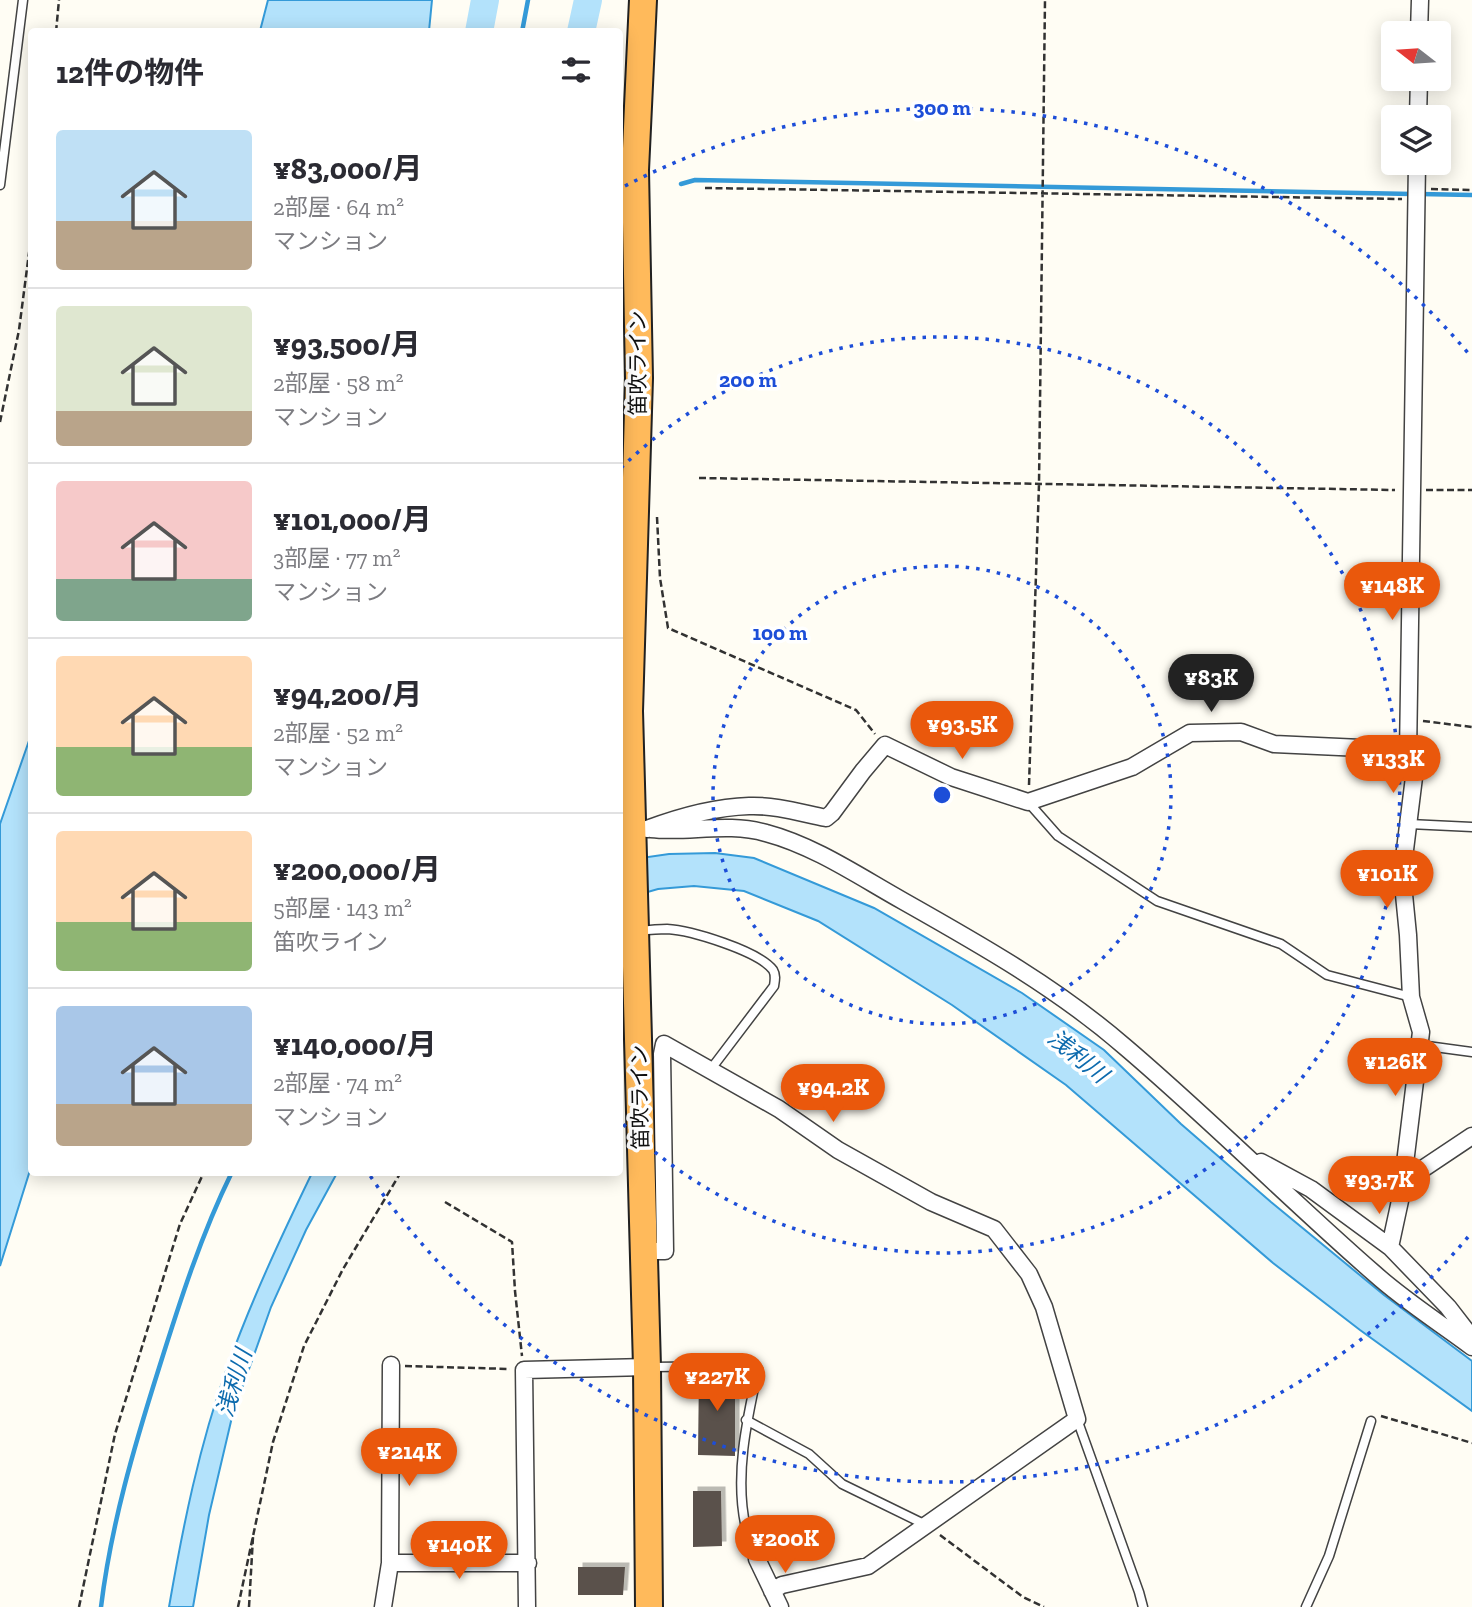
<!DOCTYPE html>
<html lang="ja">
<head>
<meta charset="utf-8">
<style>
	:root { --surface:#fff; --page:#f7f7f7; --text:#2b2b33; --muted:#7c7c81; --line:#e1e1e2; --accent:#ea580c }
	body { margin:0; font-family:"Zilla Slab","Noto Sans JP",serif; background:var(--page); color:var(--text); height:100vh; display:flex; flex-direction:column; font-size:26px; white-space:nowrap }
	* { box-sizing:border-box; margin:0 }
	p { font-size:23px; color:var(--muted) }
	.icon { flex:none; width:38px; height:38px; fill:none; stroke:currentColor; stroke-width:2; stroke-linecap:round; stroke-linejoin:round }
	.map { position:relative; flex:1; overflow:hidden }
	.panel { position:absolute; left:28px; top:28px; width:595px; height:1148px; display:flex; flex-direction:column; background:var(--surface); border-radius:7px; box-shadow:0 4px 18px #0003 }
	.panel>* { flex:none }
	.needle { width:46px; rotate:287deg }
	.buttons { position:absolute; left:1381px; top:21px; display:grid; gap:14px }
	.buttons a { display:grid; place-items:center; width:70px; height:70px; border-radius:7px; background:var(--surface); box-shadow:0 4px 18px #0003; font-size:35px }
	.price { position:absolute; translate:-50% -60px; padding:0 16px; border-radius:24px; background:var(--accent); color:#fff; font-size:23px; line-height:46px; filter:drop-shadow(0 2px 4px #0008) }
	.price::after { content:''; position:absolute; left:50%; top:42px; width:21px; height:16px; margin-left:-10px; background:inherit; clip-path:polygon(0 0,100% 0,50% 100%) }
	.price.current { background:#222; color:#fff }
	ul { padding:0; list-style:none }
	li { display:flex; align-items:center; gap:21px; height:175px; padding:0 28px }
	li+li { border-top:2px solid var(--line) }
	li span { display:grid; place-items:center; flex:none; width:196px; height:140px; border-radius:7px; color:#555 }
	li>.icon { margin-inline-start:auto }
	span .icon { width:84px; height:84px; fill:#fffc; stroke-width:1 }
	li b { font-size:30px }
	h2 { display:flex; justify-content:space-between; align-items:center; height:84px; padding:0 28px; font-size:30px }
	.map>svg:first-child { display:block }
	.water { fill:#b3e2fb; stroke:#349ad8; stroke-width:2 }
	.pier { fill:#fffdf4 }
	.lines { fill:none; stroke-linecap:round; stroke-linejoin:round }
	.stream { stroke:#349ad8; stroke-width:4.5 }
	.river { stroke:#b3e2fb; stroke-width:28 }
	.building { fill:#5a514b; filter:url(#shadow) }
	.service-casing { stroke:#434343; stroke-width:11 }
	.minor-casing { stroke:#434343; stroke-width:19 }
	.trunk-casing { stroke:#212121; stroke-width:30 }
	.path { stroke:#323232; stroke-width:2.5; stroke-dasharray:7 3.5; stroke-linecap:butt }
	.service { stroke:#fff; stroke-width:8 }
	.minor { stroke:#fff; stroke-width:16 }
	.trunk { stroke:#ffba5b; stroke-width:26 }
	.ring { fill:none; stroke:#1d4ed8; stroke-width:3.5; stroke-dasharray:3.5 7 }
	.labels { text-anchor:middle; stroke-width:7; stroke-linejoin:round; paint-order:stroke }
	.street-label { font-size:21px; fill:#101010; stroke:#fff }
	.water-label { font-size:23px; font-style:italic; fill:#0d6bae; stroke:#fff }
	.centre { fill:#1d4ed8; stroke:#fff; stroke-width:3.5 }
	.ring-label { font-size:21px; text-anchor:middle; font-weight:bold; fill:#1d4ed8; stroke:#fff; stroke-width:7; stroke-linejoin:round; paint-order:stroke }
</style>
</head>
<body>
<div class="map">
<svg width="1472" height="1607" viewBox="0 0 1472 1607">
	<defs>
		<filter id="shadow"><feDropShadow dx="4.5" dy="-4.5" stdDeviation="0" flood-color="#0004"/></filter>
	</defs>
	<rect width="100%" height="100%" fill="#fffdf4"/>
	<path class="water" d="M268,0H432L429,31H260Z
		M31,735V1167L0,1266V824Z
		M715,853L754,858L874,908L1022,993L1104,1050L1181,1124L1271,1202L1384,1295L1472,1361V1411L1360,1330L1273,1263L1066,1085L952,1005L818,921L744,891L694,886L658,889L620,900V861L669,854Z
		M312,1173H337L306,1230L271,1307L232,1417L209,1515L193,1607H169C183,1526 199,1446 227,1368C251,1301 281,1237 312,1173Z"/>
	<path class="pier" d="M218,1387L244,1395L241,1402L215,1394Z"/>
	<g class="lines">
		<path class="stream" d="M522,32L528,0
			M681,184L695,180L1412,194
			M1420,194L1472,195
			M101,1607C111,1525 134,1447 159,1368C180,1301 201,1235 232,1172"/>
		<path class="river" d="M479,32L485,0
			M581,32L588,0"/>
	</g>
	<path class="building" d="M699,1371H735V1456L698,1455Z
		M693,1491H721L722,1546L693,1547Z
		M578,1567H625L623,1595H578Z"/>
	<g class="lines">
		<defs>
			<path id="service" d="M0,185L23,0
				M1028,802L1058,836L1157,901L1281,944L1327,975L1411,997
				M1409,824L1472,827
				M639,931C648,930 658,929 667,929C690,930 759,951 773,970C776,975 775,980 774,986L711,1069
				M1420,1045L1472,1052
				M651,1367L744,1366L758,1369C747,1419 734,1477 746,1528C748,1539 753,1549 757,1559
				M1077,1419L1139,1592L1143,1607
				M746,1420L809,1454L842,1484L926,1525
				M1306,1607L1329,1556L1371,1421"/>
			<path id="minor" d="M1419,33L1420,0
				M1418,117L1419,79
				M1408,755L1417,163
				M647,829C679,817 715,807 749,806C775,805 801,813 826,818L832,813L863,771L885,745L951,777L1028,802L1132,767L1190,733L1241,732L1274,744L1383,749L1408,755L1416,761L1402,874L1408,935L1411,997L1421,1032L1401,1196L1390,1247
				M651,829C689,833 728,822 766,833C815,846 860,877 903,901C981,945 1057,988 1124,1046C1210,1119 1290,1200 1375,1274C1405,1301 1440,1323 1472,1347
				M1261,1162L1311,1189L1390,1247L1448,1307L1472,1338
				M1404,1191L1415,1174L1472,1136
				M644,1251H665L662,1054L664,1044L779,1109L838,1150L931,1202L994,1229L1029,1274L1044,1307L1077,1419L868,1566L782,1585L772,1591
				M757,1559L780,1607
				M390,1563H528
				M383,1607L390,1563L391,1365
				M527,1607L524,1370L647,1367"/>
			<path id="trunk" d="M643,0L635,170L639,378L629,711L647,1367L649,1607"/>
		</defs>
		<use href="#service" class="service-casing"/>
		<use href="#minor" class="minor-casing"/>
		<use href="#trunk" class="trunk-casing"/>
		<path class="path" d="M56,32L59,0
			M705,188L1402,199
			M1431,189L1472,190
			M0,422L19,330L32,230
			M699,478L1395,490
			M1426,490H1472
			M657,517L660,578L668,628L856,710L875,734
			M1423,721L1472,727
			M1029,785L1039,484L1045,0
			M445,1202L512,1242L515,1291L522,1356
			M405,1366L510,1369
			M1381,1416L1472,1443
			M940,1535L1023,1597L1044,1607
			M79,1607L115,1434L180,1224L204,1172
			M238,1607L273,1442L304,1346L343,1269L401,1172
			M249,1607L253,1537"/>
		<use href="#service" class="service"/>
		<use href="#minor" class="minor"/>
		<use href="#trunk" class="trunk"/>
	</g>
	<g class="ring">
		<circle cx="942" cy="795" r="229"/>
		<path d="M621 468A458 458 0 1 1 621 1122"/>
		<path d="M1468 1237A687 687 0 0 1 369 1174M625 186A687 687 0 0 1 1468 353"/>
	</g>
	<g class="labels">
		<g class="street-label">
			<text transform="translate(638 363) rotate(-90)" y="7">笛吹ライン</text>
			<text transform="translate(640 1097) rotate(-91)" y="7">笛吹ライン</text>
		</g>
		<g class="water-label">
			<text transform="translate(1078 1056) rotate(39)" y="8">浅利川</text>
			<text transform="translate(234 1383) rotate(-73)" y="8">浅利川</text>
		</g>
	</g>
	<circle cx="942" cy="795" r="10" class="centre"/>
	<g class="ring-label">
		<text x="942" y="115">300 m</text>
		<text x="748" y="387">200 m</text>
		<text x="780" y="640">100 m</text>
	</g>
</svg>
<div class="buttons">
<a><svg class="needle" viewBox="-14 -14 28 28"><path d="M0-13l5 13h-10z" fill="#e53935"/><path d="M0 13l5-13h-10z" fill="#7c7c81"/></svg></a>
<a><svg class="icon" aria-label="layers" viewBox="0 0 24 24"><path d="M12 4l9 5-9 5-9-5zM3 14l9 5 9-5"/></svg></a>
</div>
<b class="price" style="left:1392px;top:622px">¥148K</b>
<b class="price current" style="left:1211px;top:714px">¥83K</b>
<b class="price" style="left:962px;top:761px">¥93.5K</b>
<b class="price" style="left:1393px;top:795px">¥133K</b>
<b class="price" style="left:1387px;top:910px">¥101K</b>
<b class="price" style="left:1395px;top:1098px">¥126K</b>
<b class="price" style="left:833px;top:1124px">¥94.2K</b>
<b class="price" style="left:1379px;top:1216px">¥93.7K</b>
<b class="price" style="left:717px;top:1413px">¥227K</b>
<b class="price" style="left:409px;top:1488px">¥214K</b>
<b class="price" style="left:785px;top:1575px">¥200K</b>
<b class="price" style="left:459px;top:1581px">¥140K</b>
<section class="panel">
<h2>12件の物件<svg class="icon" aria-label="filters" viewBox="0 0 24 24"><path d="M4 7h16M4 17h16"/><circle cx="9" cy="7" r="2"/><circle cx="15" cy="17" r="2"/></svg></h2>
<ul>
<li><span style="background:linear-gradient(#bfe0f5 65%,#b9a48a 0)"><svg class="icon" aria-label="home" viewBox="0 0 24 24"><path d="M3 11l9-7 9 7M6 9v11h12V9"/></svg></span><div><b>¥83,000/月</b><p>2部屋 · 64 m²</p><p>マンション</p></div></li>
<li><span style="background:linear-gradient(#dfe7d0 75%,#b9a48a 0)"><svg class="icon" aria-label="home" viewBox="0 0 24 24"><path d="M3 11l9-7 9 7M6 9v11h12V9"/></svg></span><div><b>¥93,500/月</b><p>2部屋 · 58 m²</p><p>マンション</p></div></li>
<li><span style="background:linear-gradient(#f6c9c9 70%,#7fa58c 0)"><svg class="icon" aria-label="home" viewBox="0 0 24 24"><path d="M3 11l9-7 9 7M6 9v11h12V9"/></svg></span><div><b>¥101,000/月</b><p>3部屋 · 77 m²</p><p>マンション</p></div></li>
<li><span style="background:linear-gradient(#ffd9b3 65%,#8fb573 0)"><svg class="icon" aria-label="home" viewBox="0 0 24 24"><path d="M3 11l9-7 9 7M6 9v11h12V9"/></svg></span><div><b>¥94,200/月</b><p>2部屋 · 52 m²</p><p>マンション</p></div></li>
<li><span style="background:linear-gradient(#ffd9b3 65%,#8fb573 0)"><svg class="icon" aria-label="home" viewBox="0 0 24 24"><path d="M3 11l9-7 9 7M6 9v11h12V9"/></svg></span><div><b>¥200,000/月</b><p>5部屋 · 143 m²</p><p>笛吹ライン</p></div></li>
<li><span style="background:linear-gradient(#a9c7e8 70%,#b9a48a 0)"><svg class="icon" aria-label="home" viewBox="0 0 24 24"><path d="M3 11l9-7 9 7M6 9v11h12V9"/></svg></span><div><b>¥140,000/月</b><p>2部屋 · 74 m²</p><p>マンション</p></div></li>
</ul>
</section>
</div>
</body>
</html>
